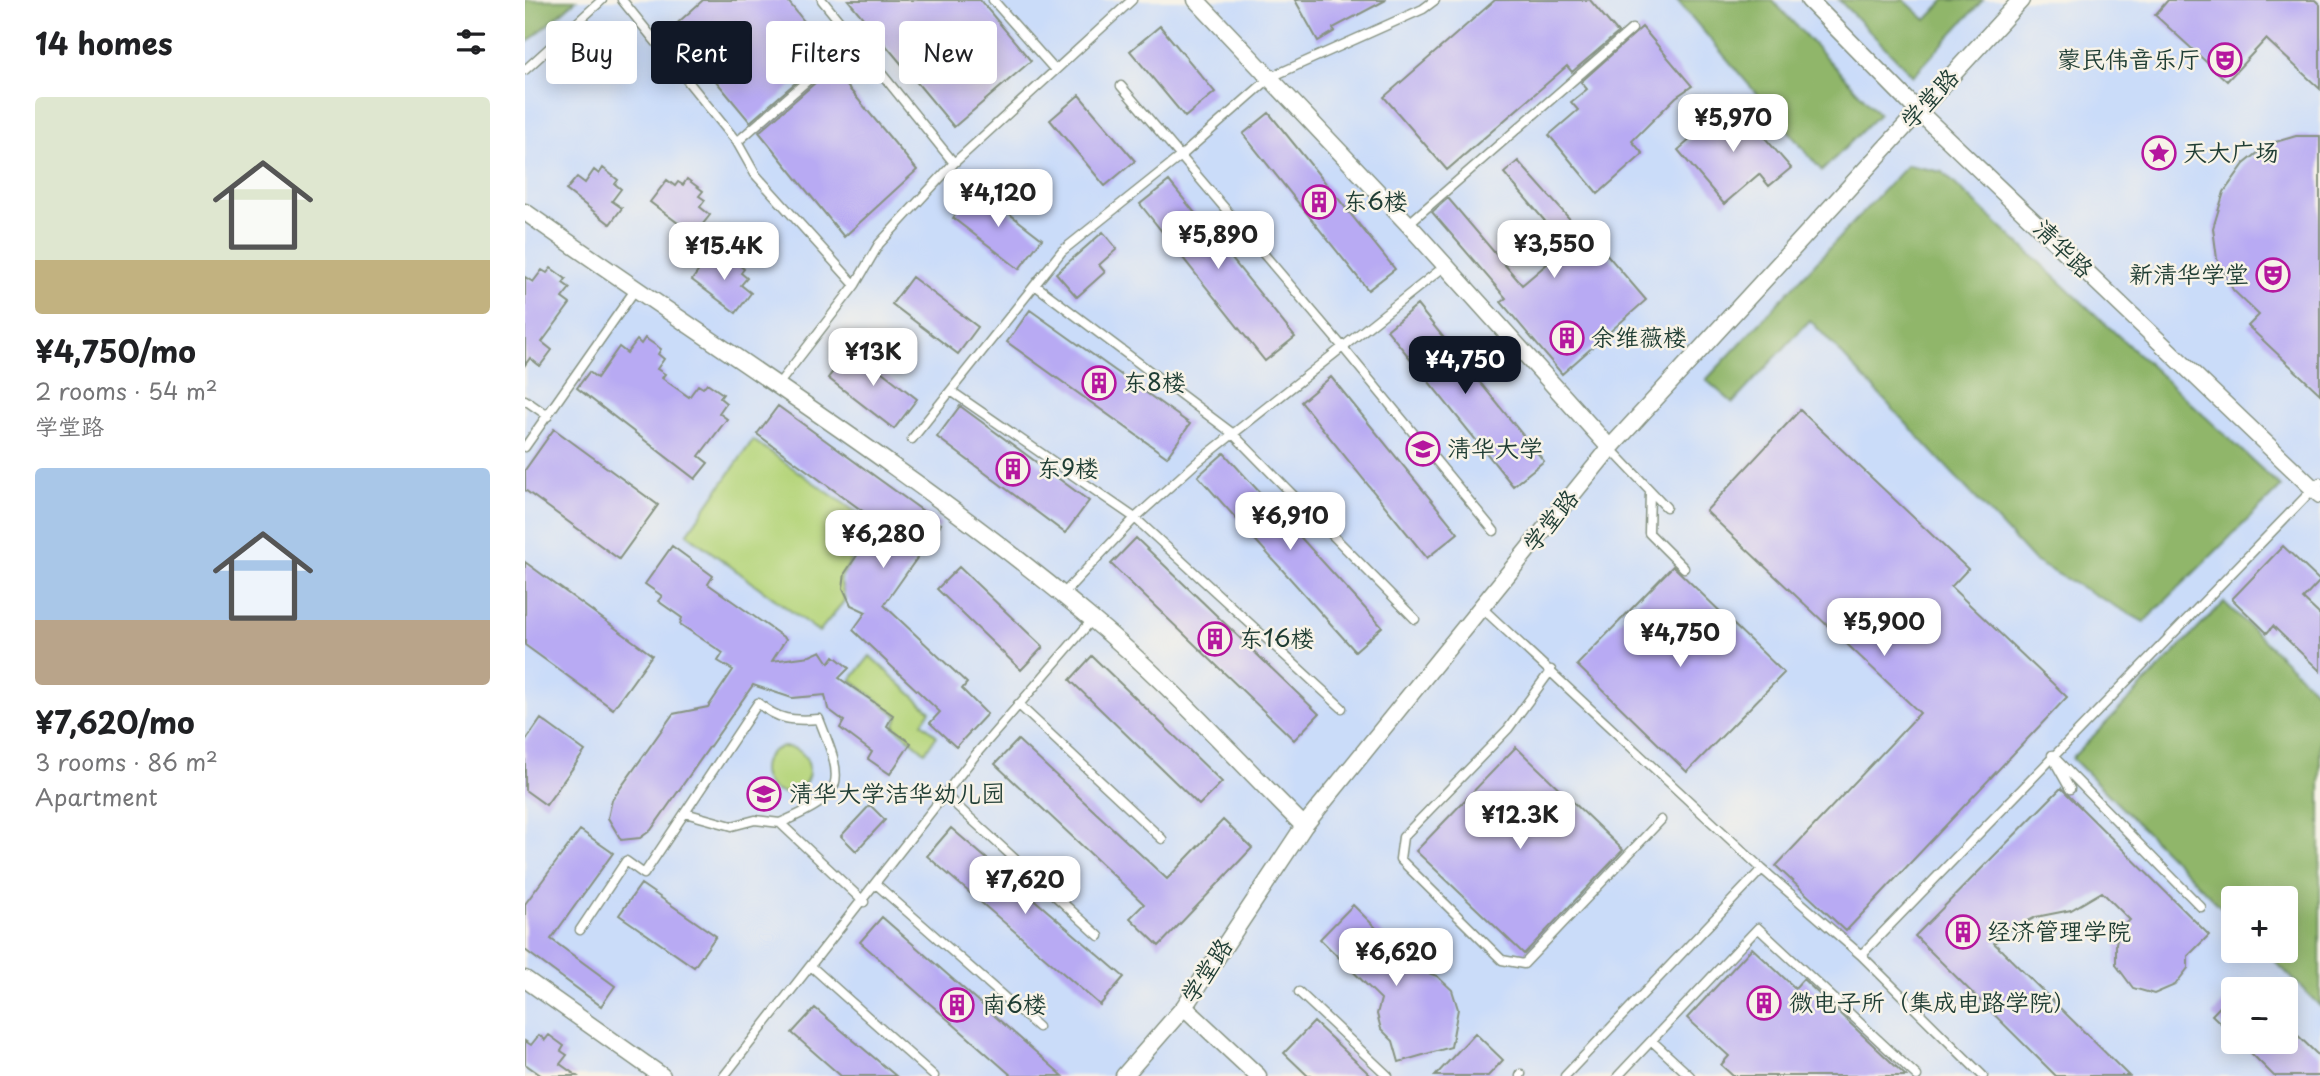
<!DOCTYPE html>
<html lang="en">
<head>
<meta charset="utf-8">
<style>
	:root { --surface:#fff; --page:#f2f2f2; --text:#202124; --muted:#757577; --accent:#111827 }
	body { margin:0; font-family:"Playpen Sans","LXGW WenKai TC",sans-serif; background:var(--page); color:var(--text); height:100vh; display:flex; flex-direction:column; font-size:26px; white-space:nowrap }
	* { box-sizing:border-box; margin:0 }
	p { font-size:23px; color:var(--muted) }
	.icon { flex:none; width:38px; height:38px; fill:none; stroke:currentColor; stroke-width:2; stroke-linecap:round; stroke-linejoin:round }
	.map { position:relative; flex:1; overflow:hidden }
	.sheet { display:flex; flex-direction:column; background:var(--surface); width:525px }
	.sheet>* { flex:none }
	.top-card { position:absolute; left:21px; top:21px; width:665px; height:63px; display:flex; gap:14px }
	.buttons { position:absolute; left:1696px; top:886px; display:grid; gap:14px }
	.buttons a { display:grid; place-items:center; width:77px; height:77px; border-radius:7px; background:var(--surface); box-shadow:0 4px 18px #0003; font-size:35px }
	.price { position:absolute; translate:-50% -60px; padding:0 16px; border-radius:14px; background:#fff; color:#222; font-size:23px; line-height:46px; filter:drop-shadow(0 2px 4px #0008) }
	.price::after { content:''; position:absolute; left:50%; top:42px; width:21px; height:16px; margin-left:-10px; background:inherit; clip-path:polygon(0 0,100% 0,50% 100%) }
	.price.active { background:var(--accent); color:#fff }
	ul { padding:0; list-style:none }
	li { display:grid; align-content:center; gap:14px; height:371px; padding:0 35px }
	li span { display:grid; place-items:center; height:217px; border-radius:7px; color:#555 }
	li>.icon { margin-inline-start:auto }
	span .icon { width:126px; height:126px; fill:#fffc; stroke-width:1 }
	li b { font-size:30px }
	h2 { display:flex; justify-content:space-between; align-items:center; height:84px; padding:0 35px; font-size:30px }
	.pill { padding:0 24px; border-radius:7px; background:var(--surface); box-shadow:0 4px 18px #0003; font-size:24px; line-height:63px }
	.pill.active { background:var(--accent); color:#fff }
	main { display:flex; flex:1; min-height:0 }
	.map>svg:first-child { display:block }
	.built { fill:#cadcf9; fill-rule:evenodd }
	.green { fill:#b6d57b; stroke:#6a8958; stroke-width:2 }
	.forest { fill:#90b66b; stroke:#587a50; stroke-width:2 }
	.building { fill:#b8aaf3 }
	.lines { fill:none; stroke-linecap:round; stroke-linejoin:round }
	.service-casing { stroke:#879382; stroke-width:11 }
	.minor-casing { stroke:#879382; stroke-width:19 }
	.service { stroke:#fff; stroke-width:8 }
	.minor { stroke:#fff; stroke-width:16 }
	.labels { text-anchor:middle; stroke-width:5; stroke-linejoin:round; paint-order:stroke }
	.poi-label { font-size:24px; fill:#1f3d34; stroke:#f7f3e8; text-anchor:start }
	.street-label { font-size:24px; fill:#1f3d34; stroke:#f7f3e8 }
</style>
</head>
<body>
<main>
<section class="sheet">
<h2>14 homes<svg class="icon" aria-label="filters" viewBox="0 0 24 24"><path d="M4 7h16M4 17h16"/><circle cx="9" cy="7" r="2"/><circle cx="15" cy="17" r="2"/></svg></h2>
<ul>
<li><span style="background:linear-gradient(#dfe7d0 75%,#c2b280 0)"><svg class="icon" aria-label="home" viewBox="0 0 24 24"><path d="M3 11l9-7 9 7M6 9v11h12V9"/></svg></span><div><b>¥4,750/mo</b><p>2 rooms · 54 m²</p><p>学堂路</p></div></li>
<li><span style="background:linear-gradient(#a9c7e8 70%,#b9a48a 0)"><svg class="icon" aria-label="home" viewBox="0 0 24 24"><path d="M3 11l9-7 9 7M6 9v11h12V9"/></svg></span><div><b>¥7,620/mo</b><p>3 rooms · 86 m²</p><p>Apartment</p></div></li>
</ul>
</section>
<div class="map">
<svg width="1795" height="1076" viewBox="0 0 1795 1076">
	<rect width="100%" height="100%" fill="#f7f3e8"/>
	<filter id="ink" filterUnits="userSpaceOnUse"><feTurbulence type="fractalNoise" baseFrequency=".0143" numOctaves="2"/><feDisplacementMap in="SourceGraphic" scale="14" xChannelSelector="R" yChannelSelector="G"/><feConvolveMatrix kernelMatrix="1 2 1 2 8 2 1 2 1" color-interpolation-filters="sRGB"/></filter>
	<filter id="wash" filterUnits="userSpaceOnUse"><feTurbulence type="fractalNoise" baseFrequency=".00686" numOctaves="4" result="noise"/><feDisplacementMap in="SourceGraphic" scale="28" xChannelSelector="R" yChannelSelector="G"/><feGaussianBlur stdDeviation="1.57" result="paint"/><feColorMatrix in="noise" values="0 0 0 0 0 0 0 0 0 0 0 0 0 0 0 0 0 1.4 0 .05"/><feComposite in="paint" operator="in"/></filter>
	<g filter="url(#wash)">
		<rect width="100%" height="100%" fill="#efe9d0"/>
		<path class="built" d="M0,0H1795V1076H0ZM1708,898H1760V950H1708ZM1708,989H1760V1041H1708Z"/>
		<path class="green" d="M228,440L348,524L315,579L320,600L294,632L162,534Z
			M345,656L405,711L397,723L412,736L400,752L369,726L373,716L326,680Z
			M238 770a23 23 0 1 1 46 0a23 23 0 1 1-46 0Z"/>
		<path class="forest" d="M0,0H51L0,44Z
			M1152,0H1247L1354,114L1297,171Z
			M1314,0H1379L1401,20L1420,0H1458L1388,76Z
			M1382,165L1417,172L1756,487L1619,622L1509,561L1285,320L1208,403L1181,380Z
			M1699,602L1795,695V1006L1739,950H1760V898H1708V919L1547,758Z"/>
		<g id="blocks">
			<path class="building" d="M178,0H262L298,45L292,50L299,58L225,122L147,28Z
				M323,0H455L506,61L429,127Z
				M770,0H861L808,28L810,31L793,41Z
				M970,0H1065L1093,33L1047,72L1042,66L922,170L859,97Z
				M1643,0H1790L1795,5V89L1741,39L1702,81L1630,15Z
				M635,26L690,92L660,117L605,51Z
				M1117,27L1167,86L1151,97L1107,141L1118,154L1073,194L1024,135L1053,110L1046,102L1062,89L1056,82Z
				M307,68L392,170L319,237L234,132Z
				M554,95L610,161L580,186L525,120Z
				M1209,102L1266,168L1244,186L1234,174L1199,204L1153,150Z
				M744,113L870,269L843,290L718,134Z
				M1771,136H1795V394L1723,326L1734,315L1708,290L1692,259L1688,228L1699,192L1719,164L1744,144Z
				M993,161L1057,233L1061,230L1121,300L1037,374L976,302L981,298L907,212L923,198L997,285L1042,247L979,173Z
				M78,168L93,180L90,184L96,189L87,201L97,208L85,224L41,190L52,177L60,183L69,170L74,174Z
				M162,179L178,191L174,196L180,200L175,207L185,215L169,235L125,202L142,180L150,186L153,182L158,185Z
				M644,181L770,337L740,361L615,204Z
				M451,188L517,239L494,269L428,218Z
				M578,232L592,249L574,265L580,272L552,297L531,273Z
				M204,257L219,269L216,273L222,278L216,285L226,293L211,313L167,280L183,258L191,264L194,259L199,263Z
				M26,268L41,279L38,283L45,288L37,298L45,304L17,342L27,350L15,366L5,358L0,365V277L8,282L17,270L22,273Z
				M387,277L453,327L433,354L367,304Z
				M892,305L1019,461L988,486L862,330Z
				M505,310L665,424L642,457L482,342Z
				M120,338L136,349L133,354L139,359L132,369L140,374L137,378L164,397L173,385L178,388L182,383L198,394L195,398L201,403L194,413L202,419L174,456L183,463L170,479L52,388L64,372L72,378L94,347L102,353L112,340L116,344Z
				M326,348L392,399L369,429L303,378Z
				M806,377L933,533L902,558L776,402Z
				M253,406L416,524L359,605L442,683L437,689L462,714L431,747L405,723L415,712L328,630L341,612L326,605L318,588L320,573L354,523L232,434Z
				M435,406L564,501L540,533L412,437Z
				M1275,410L1443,569L1426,587L1542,697L1321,931L1251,866L1395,713L1181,511Z
				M29,429L133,505L94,559L0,490V470Z
				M699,453L857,627L830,651L673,476Z
				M611,538L794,714L769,740L586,564Z
				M147,546L188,576L183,584L261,639L247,661L285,656L296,651L304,663L309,656L324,668L314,678L368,715L362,726L386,743L365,774L343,759L347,752L315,728L319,721L303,709L300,695L267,698L228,685L126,830L115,838L96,840L83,818L87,800L148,714L183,707L208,670L193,661L198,653L155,624L157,618L133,601L137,596L120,584Z
				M1758,546L1795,581L1778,599L1795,615V671L1748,626L1742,633L1707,599Z
				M0,562L127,655L88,709L0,645Z
				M1148,566L1259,673L1162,772L1052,665Z
				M434,567L518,647L496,670L412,589Z
				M567,656L697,782L674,805L545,680Z
				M16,719L60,751L21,805L0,790V742Z
				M493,740L642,879L698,820L727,848L634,946L605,918L619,904L470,764Z
				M991,747L1098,850L999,954L891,851Z
				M1536,788L1684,935L1663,956V968L1650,985L1629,994L1608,988L1591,965V943L1595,929L1605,920L1577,892L1546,910L1511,917L1485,930L1469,943L1604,1076H1531L1390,936Z
				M345,805L360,820L331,851L316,836Z
				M426,828L599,977L575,1005L402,856Z
				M55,830L88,853L26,939L90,986L76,1006L0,950V904Z
				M116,884L191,936L169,967L94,915Z
				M828,905L892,969L912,976L927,990L933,1009L926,1047L874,1062L868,1041L856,1029L852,1014L856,999L795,939Z
				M357,917L538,1076H487L335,942Z
				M1227,948L1270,988L1278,979L1381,1076H1208L1196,1065L1204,1056L1162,1018Z
				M1708,993V1035L1687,1015Z
				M290,1008L371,1076H316L267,1033Z
				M789,1022L840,1070L846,1076H783L759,1053Z
				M1760,1023L1795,1057V1076H1749L1714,1041H1760Z
				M950,1033L978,1060L963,1076H910Z
				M14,1035L20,1040L24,1035L39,1046L36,1051L42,1055L35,1064L52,1076H17L0,1064V1041L6,1045Z"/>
		</g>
	</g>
	<g filter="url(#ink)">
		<use href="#blocks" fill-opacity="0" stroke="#879382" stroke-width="2"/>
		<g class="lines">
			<defs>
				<path id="service" d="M97,0L212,142
					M297,0L429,163
					M468,0L530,70
					M329,40L212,142L230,174L330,285
					M0,70L77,0
					M596,86L816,345L969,531
					M883,224L1107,29
					M510,285L707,433L890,619
					M252,386L330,285L354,244L429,163L607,0
					M426,391L610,518L817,708
					M0,400L23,416
					M387,439L537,251L656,156L746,77L898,9L910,0
					M0,447L110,290
					M1085,448L1141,507
					M1125,491L1124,533L1159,568
					M537,595L610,518L670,464L920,266
					M956,607L1237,869
					M1026,670L983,729L878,837L875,859L977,960L999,964L1136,820
					M493,704L637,839
					M1527,755L1676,907
					M1531,764L1545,789
					M420,795L574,936
					M160,813L207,826L230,820L255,823
					M352,885L513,1027
					M55,930L101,861L119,874L233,703C253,720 267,721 294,719C320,784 322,794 255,823L339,902
					M1336,955L1795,482
					M287,967L409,1076
					M774,992L863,1076
					M1127,1041L1165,1076
					M199,1076L452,753L568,619
					M995,1076L996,1074
					M1040,1076L1237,869L1336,955L1458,1076
					M1093,1076L1233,928L1392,1076"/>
				<path id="minor" d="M671,0L883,224L1085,448
					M1284,0L1393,111L1795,495
					M0,212C190,346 389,470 567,619C643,682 709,757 779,826
					M0,979L137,1076
					M659,1007L733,1076
					M599,1076L659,1007L779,826L1085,448L1496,0"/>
			</defs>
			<use href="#service" class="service-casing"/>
			<use href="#minor" class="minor-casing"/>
			<use href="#service" class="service"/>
			<use href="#minor" class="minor"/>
		</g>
	</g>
	<defs>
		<symbol id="theatre-ring" viewBox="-11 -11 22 22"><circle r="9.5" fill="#f7f3e8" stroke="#b5179e" stroke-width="1.5"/><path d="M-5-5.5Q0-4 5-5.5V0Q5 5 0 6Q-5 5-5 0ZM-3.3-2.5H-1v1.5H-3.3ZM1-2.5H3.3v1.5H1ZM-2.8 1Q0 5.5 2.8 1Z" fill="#b5179e"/></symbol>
		<symbol id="sight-ring" viewBox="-11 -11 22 22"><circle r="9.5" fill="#f7f3e8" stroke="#b5179e" stroke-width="1.5"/><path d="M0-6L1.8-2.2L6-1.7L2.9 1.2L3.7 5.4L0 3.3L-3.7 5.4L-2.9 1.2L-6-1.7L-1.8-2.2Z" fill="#b5179e"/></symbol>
		<symbol id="building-ring" viewBox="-11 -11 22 22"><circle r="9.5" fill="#f7f3e8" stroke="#b5179e" stroke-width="1.5"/><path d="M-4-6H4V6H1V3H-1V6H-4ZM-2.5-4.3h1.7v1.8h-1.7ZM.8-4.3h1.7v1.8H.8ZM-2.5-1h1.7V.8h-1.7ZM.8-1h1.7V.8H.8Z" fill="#b5179e"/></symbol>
		<symbol id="university-ring" viewBox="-11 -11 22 22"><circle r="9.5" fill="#f7f3e8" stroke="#b5179e" stroke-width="1.5"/><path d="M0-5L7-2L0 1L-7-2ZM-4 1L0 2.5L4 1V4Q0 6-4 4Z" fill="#b5179e"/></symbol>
		<symbol id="school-ring" viewBox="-11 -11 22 22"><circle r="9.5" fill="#f7f3e8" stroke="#b5179e" stroke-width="1.5"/><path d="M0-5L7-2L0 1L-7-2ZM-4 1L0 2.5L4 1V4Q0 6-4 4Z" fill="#b5179e"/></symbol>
	</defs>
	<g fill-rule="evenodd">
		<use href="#theatre-ring" x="1681" y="41" width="38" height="38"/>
		<use href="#sight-ring" x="1615" y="134" width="38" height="38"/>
		<use href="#building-ring" x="775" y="183" width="38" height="38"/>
		<use href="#theatre-ring" x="1729" y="256" width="38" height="38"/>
		<use href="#building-ring" x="1023" y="319" width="38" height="38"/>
		<use href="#building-ring" x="555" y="364" width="38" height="38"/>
		<use href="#university-ring" x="879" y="430" width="38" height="38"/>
		<use href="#building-ring" x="469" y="450" width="38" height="38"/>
		<use href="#building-ring" x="671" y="620" width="38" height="38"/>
		<use href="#school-ring" x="220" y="775" width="38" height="38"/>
		<use href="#building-ring" x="1419" y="913" width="38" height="38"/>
		<use href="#building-ring" x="1220" y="984" width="38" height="38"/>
		<use href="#building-ring" x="413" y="986" width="38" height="38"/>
	</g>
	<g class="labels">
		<g class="poi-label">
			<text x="1676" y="68" text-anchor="end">蒙民伟音乐厅</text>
			<text x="1658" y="161">天大广场</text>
			<text x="818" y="210">东6楼</text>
			<text x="1724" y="283" text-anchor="end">新清华学堂</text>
			<text x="1066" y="346">余维薇楼</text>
			<text x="598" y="391">东8楼</text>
			<text x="922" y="457">清华大学</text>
			<text x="512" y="477">东9楼</text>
			<text x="714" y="647">东16楼</text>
			<text x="264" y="802">清华大学洁华幼儿园</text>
			<text x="1462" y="940">经济管理学院</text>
			<text x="1264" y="1011">微电子所（集成电路学院）</text>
			<text x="457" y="1013">南6楼</text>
		</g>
		<g class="street-label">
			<text transform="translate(1405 99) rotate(-47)" y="8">学堂路</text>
			<text transform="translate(1538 249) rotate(44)" y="8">清华路</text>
			<text transform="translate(1026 521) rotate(-51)" y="8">学堂路</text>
			<text transform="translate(682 971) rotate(-56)" y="8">学堂路</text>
		</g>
	</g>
</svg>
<div class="buttons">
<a>+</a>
<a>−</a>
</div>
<b class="price" style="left:1208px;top:154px">¥5,970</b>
<b class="price" style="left:473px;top:229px">¥4,120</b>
<b class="price" style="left:693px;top:271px">¥5,890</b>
<b class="price" style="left:1029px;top:280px">¥3,550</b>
<b class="price" style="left:199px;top:282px">¥15.4K</b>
<b class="price" style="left:348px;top:388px">¥13K</b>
<b class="price active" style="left:940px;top:396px">¥4,750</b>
<b class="price" style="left:765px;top:552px">¥6,910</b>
<b class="price" style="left:358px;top:570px">¥6,280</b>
<b class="price" style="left:1359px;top:658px">¥5,900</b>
<b class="price" style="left:1155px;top:669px">¥4,750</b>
<b class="price" style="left:995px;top:851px">¥12.3K</b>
<b class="price" style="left:500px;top:916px">¥7,620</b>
<b class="price" style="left:871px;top:988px">¥6,620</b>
<div class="top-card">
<a class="pill">Buy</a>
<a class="pill active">Rent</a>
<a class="pill">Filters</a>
<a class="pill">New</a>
</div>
</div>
</main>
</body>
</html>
